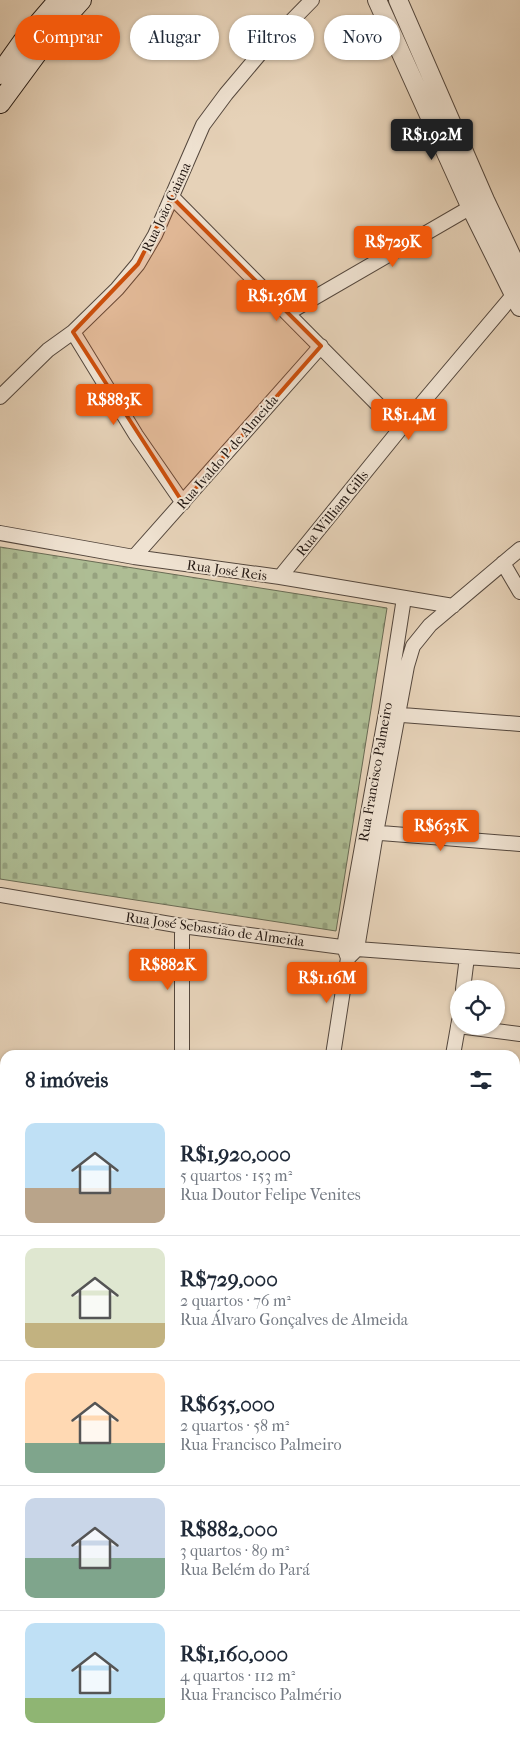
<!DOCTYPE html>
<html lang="pt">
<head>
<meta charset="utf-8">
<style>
	:root { --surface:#fff; --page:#f6f6f7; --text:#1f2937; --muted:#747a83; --line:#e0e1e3; --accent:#ea580c }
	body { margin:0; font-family:"IM FELL French Canon",serif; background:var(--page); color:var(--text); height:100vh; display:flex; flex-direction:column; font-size:19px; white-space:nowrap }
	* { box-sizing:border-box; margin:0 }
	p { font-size:16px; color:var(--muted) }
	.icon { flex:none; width:28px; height:28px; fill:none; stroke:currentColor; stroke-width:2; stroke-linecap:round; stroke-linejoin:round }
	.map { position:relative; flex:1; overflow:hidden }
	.sheet { position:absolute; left:0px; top:1050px; width:520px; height:696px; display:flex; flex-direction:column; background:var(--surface); border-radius:15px 15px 0 0; box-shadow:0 1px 4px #0004 }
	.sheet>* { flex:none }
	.hud { position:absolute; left:15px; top:15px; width:490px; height:45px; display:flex; gap:10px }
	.tools { position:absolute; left:450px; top:980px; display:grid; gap:10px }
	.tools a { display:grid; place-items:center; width:55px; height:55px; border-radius:50%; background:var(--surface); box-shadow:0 1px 4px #0004; font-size:25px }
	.price { position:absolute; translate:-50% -42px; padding:0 11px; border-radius:5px; background:var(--accent); color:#fff; font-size:16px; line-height:32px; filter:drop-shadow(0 1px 2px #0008) }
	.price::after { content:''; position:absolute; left:50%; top:30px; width:15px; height:11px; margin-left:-8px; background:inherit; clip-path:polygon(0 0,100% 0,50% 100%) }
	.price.on { background:#222; color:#fff }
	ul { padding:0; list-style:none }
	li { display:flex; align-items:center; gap:15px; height:125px; padding:0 25px }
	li+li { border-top:1px solid var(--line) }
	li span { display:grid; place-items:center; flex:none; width:140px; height:100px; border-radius:10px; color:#555 }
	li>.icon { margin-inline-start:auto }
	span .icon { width:60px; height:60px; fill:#fffc; stroke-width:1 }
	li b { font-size:21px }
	h2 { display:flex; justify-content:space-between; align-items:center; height:60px; padding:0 25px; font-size:21px }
	.chip { padding:0 18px; border-radius:22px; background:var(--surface); box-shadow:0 1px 4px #0004; font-size:18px; line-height:45px }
	.chip.on { background:var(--accent); color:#fff }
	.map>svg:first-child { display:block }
	.cemetery { fill:url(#cemetery-stones); stroke:#696b54 }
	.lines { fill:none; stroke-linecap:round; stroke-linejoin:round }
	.minor-casing { stroke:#54473d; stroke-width:16 }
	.tertiary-casing { stroke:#54473d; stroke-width:20 }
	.secondary-casing { stroke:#241914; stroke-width:22 }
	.minor { stroke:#efe2d1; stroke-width:14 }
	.tertiary { stroke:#efe2d1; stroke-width:18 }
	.secondary { stroke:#efe2d1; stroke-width:20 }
	.marked { fill:#cb4f0d; fill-opacity:0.2; stroke:#cb4f0d; stroke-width:4; stroke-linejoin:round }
	.labels { text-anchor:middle; stroke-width:4; stroke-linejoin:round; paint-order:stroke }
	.street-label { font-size:14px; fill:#241914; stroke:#efe2d1 }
</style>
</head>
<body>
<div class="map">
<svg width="520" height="1746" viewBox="0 0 520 1746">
	<defs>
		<pattern id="cemetery-stones" width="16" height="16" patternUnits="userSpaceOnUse" patternTransform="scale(1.25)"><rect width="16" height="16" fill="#aebd94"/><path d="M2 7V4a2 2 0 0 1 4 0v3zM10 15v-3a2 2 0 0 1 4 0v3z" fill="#96a27f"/></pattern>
	</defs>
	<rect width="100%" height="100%" fill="#e6d2b8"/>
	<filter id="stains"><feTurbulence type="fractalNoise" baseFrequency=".004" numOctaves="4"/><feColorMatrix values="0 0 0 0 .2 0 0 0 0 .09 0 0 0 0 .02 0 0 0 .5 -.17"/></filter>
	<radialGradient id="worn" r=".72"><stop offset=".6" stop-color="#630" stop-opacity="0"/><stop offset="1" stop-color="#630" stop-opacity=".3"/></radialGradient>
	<path class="cemetery" d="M0,547L387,608L336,931L0,879Z"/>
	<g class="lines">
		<defs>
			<path id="minor" d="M172,197L401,428
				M288,313L478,203
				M73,332L136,435L183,503
				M0,397L48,350L73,332L117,289L138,264L155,235L203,125L226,94L263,50L312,0
				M0,533L134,557L280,577L453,606
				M134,557L321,346
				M503,563L520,592
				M280,577L401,428L520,287
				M389,714L520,724
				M368,832L520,844
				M0,895L182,926L357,949L520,961
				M182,926V1055
				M348,958L357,949L376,833L407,666L413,646L430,625L520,549
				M463,989L467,957
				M458,1026L520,1034
				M333,1055L348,958L344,947L386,713L404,598
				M453,1055L459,1021
				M515,1134H520
				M515,1355H520
				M0,1377H5
				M515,1460L520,1461
				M0,1473L5,1472
				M515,1577L520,1570
				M56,1741L57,1746
				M199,1746L219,1741
				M278,1746V1741
				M400,1746L403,1741"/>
			<path id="tertiary" d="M377,0L470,206L520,307
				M398,0L485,200L520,274"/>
			<path id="secondary" d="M0,74L22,43L59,0
				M0,103L53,31L81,0"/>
		</defs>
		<use href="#minor" class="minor-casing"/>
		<use href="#tertiary" class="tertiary-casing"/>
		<use href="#secondary" class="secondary-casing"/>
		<use href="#minor" class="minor"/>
		<use href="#tertiary" class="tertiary"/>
		<use href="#secondary" class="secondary"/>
	</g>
	<path class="marked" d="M172,197L321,346L183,503L73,332L138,264Z"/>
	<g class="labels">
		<g class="street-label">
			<text transform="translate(166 207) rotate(-65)" y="5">Rua João Caiana</text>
			<text transform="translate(227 452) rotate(-49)" y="5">Rua Ivaldo P de Almeida</text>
			<text transform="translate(332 513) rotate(-51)" y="5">Rua William Gills</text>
			<text transform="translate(227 570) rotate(8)" y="5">Rua José Reis</text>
			<text transform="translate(375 772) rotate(-80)" y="5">Rua Francisco Palmeiro</text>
			<text transform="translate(215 929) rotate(8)" y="5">Rua José Sebastião de Almeida</text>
		</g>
	</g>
	<rect width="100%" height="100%" filter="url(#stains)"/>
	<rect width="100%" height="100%" fill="url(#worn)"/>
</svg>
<div class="tools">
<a><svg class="icon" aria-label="locate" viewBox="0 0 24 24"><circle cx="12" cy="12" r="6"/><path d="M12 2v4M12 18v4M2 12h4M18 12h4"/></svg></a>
</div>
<b class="price on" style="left:432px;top:161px">R$1.92M</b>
<b class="price" style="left:393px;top:268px">R$729K</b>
<b class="price" style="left:277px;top:322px">R$1.36M</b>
<b class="price" style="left:114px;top:426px">R$883K</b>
<b class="price" style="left:409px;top:441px">R$1.4M</b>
<b class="price" style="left:441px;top:852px">R$635K</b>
<b class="price" style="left:168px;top:991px">R$882K</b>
<b class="price" style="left:327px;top:1004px">R$1.16M</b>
<div class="hud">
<a class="chip on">Comprar</a>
<a class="chip">Alugar</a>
<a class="chip">Filtros</a>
<a class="chip">Novo</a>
</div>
<section class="sheet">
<h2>8 imóveis<svg class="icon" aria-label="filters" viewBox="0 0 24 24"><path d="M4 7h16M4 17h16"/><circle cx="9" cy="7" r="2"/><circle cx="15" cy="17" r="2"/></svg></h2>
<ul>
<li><span style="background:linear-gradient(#bfe0f5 65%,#b9a48a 0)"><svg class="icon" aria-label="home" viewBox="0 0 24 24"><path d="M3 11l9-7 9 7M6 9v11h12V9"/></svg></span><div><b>R$1,920,000</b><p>5 quartos · 153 m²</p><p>Rua Doutor Felipe Venites</p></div></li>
<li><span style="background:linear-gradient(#dfe7d0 75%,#c2b280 0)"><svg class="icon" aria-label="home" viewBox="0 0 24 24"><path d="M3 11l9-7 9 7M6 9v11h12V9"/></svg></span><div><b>R$729,000</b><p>2 quartos · 76 m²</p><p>Rua Álvaro Gonçalves de Almeida</p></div></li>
<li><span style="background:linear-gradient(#ffd9b3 70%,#7fa58c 0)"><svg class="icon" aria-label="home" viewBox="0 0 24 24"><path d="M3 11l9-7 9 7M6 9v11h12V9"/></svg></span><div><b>R$635,000</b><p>2 quartos · 58 m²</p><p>Rua Francisco Palmeiro</p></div></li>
<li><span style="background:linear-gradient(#c9d6e8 60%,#7fa58c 0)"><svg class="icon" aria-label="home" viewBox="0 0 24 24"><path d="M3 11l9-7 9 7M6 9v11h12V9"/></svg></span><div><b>R$882,000</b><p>3 quartos · 89 m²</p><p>Rua Belém do Pará</p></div></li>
<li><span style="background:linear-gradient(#bfe0f5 75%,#8fb573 0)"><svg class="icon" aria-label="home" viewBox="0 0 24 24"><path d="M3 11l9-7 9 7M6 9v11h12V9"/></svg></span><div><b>R$1,160,000</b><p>4 quartos · 112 m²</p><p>Rua Francisco Palmério</p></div></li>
</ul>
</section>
</div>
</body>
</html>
